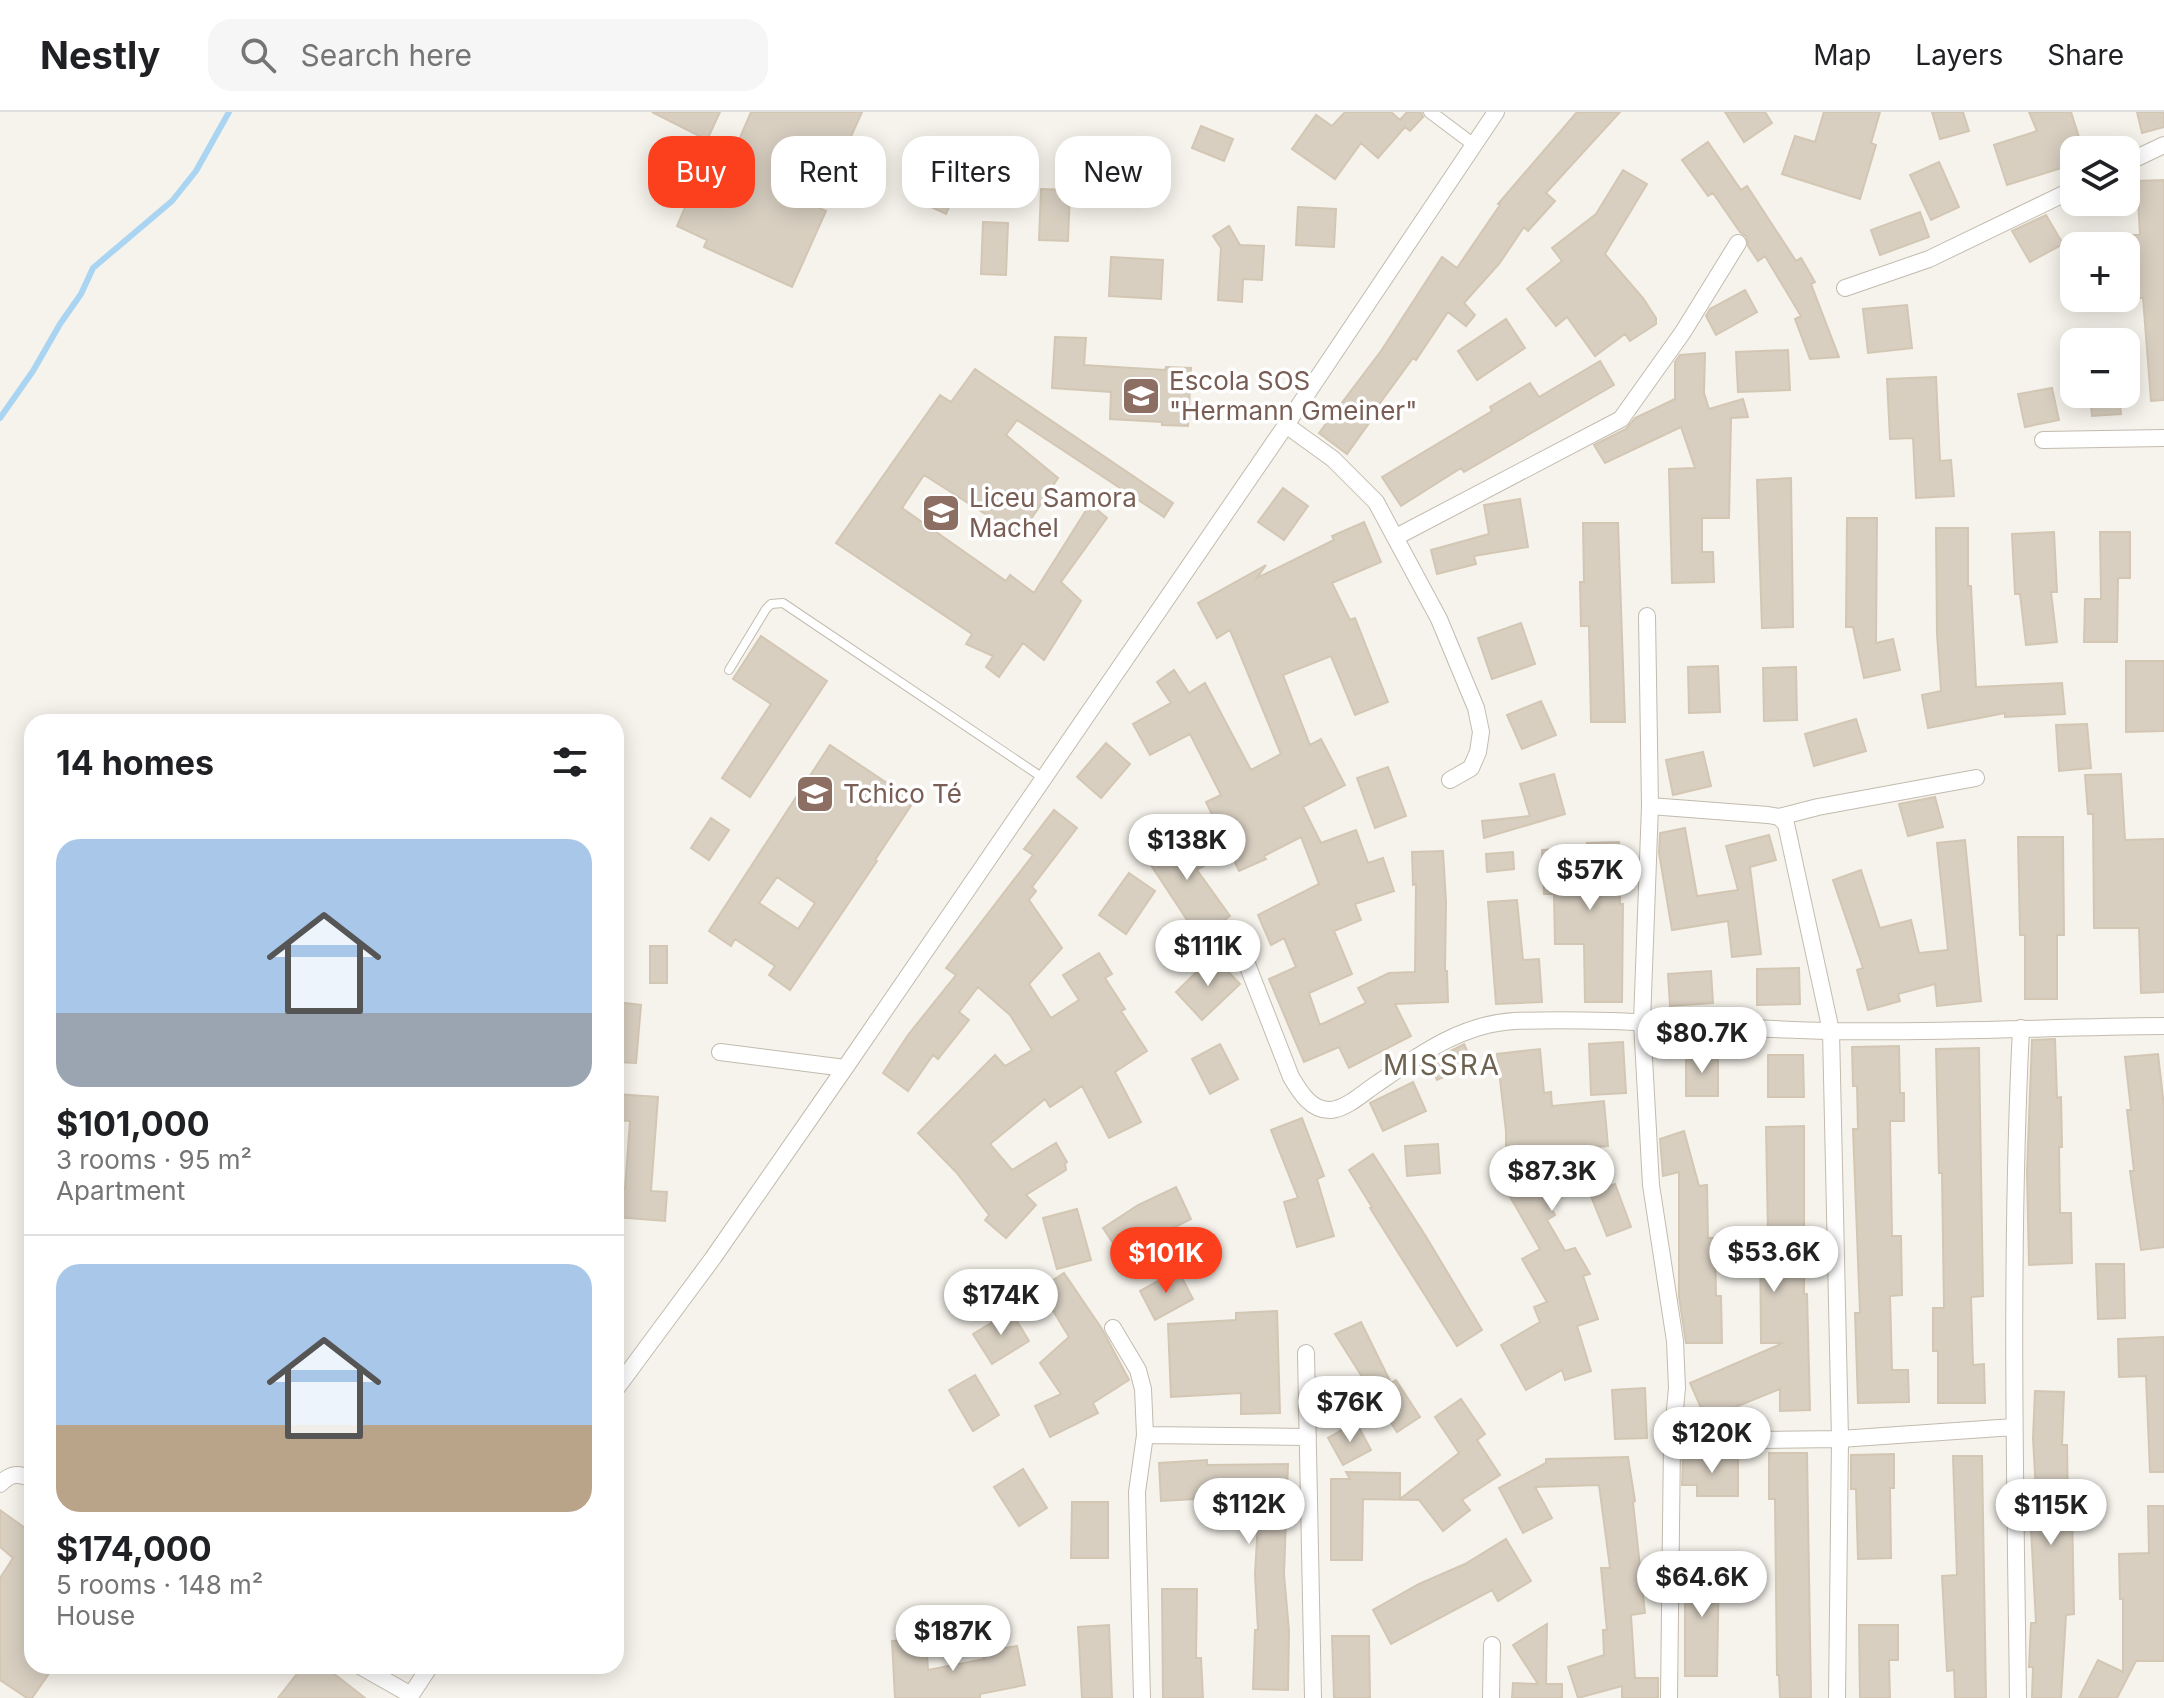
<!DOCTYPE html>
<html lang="en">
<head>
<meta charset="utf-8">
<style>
	:root { --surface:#fff; --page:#f6f6f6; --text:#202124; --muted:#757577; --line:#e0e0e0; --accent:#fc3f1d }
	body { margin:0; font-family:Inter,sans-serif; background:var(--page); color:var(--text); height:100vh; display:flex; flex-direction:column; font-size:30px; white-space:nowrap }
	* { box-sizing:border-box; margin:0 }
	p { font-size:26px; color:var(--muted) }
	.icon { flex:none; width:44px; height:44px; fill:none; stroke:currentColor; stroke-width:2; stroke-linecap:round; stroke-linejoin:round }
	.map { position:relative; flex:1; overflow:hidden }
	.sheet { position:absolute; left:24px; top:602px; width:600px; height:960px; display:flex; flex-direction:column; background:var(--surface); border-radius:24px; box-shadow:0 4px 20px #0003 }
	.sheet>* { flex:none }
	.top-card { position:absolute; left:648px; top:24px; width:760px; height:72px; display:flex; gap:16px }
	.fabs { position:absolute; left:2060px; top:24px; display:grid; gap:16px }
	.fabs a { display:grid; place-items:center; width:80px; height:80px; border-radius:16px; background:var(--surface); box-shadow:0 4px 20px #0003; font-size:40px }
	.price { position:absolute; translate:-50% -68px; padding:0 18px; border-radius:28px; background:#fff; color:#222; font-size:26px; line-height:52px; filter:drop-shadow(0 2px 4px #0008) }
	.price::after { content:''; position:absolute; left:50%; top:48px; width:24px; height:18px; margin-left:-12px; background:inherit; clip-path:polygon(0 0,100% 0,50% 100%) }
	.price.current { background:var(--accent); color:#fff }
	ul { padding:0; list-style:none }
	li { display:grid; align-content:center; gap:16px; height:424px; padding:0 32px }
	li+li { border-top:2px solid var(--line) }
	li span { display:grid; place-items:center; height:248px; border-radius:24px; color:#555 }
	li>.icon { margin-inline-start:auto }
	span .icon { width:144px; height:144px; fill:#fffc; stroke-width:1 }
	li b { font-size:34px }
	h2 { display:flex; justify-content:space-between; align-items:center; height:96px; padding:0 32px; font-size:34px }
	.chip { padding:0 28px; border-radius:24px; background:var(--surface); box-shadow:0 4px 20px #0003; font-size:28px; line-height:72px }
	.chip.current { background:var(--accent); color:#fff }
	header { display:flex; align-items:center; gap:48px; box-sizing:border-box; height:112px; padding:0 40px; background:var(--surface); border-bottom:2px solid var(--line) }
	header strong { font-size:38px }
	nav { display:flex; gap:44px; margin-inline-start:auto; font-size:28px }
	.search { width:560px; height:72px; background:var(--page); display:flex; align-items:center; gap:20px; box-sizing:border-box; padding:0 28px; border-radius:24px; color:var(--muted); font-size:30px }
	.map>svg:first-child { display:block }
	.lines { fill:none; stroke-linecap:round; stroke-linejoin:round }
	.stream { stroke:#a9d4f2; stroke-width:6 }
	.building { fill:#d8cfc1; stroke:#d3c7b4; stroke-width:2; fill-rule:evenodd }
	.service-casing { stroke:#c2bbae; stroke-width:10 }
	.pedestrian-casing { stroke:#c2bbae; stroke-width:14 }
	.minor-casing { stroke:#c2bbae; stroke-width:18 }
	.service { stroke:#fff; stroke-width:8 }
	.pedestrian { stroke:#fff; stroke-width:12 }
	.minor { stroke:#fff; stroke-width:16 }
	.labels { text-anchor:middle; stroke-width:7; stroke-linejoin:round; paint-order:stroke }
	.education-label { font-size:26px; fill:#785e54; stroke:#fff; text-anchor:start }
	.neighbourhood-label { font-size:28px; letter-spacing:2px; fill:#6e6250; stroke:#fff }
</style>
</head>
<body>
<header>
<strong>Nestly</strong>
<div class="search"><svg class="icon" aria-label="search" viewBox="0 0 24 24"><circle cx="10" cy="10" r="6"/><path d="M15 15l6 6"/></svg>Search here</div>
<nav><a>Map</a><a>Layers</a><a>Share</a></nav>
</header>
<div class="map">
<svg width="2164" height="1586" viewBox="0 0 2164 1586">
	<rect width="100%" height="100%" fill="#f6f3ec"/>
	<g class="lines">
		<path class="stream" d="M0,306L33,259L60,212L81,182L93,156L172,89L196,59L229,0"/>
	</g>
	<path class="building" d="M652,0H720L707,28Z
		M751,0H862L819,96L826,99L792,175L704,135L707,128L677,114L705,49L736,63L748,35L738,30Z
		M1345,0H1391L1400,8L1407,0H1421L1423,5L1410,19L1405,15L1378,46L1361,31L1335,67L1292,37L1316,3L1332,14Z
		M1577,0H1620L1546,81L1555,89L1528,119L1524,115L1499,152L1464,191L1475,203L1466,214L1448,200L1416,248L1413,246L1372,302L1374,304L1347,342L1319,321L1381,239L1442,145L1457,156L1500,93L1498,92Z
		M1725,0H1765L1772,11L1744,30Z
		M1824,0H1880L1871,31L1876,33L1860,87L1782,62L1795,24L1815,30Z
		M1932,0H1963L1969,19L1940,27Z
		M2029,0H2071L2083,38H2074V52L2007,73L1994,33L2037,19Z
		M2137,0H2164V15L2142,21Z
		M1201,14L1233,27L1224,49L1192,36Z
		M1708,30L1741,78L1747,74L1796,149L1801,146L1815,170L1811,172L1839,245L1810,247L1795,207L1801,204L1765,144L1758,149L1748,134L1747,125L1740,120L1713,81L1708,84L1682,48Z
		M1101,31L1131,32L1129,92L1100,91Z
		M1939,50L1959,95L1931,108L1910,63Z
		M1623,58L1647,72L1605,142L1643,186L1656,206V212L1630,229L1625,222L1595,244L1567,205L1556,214L1527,177L1562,149L1552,136L1596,102Z
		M2164,68V288L2151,289L2143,186H2126V123H2140L2137,69Z
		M937,76L954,84L946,102L929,94Z
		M1041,77L1070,78L1068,129L1039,128Z
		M1298,95L1336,97L1334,135L1296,133Z
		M1920,100L1929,125L1880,143L1871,118Z
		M2046,103L2063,132L2030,150L2012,119Z
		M983,110L1008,111L1006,163L981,162Z
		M1229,114L1240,133L1264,134L1262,168L1243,167L1242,190L1218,188L1221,136L1213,124Z
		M1111,145L1163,148L1161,187L1109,184Z
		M1745,178L1757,200L1716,223L1706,204L1710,197Z
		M1907,193L1912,236L1868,241L1863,197Z
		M1506,207L1525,236L1477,268L1458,239Z
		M1055,225L1086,226L1084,253L1165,258L1166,255L1191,256L1188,314L1162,313V310L1110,307L1111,280L1052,276Z
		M1788,238L1790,278L1738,280L1736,240Z
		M1705,241L1704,281L1709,297L1743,287L1748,305L1731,306L1729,406H1702V440H1713L1714,470L1672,471L1669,357L1695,356L1681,315L1605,351L1594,333L1626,317L1635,306L1675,287V250L1680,243Z
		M1600,249L1614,273L1464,360L1461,356L1401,394L1382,365L1492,299L1490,295L1530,271L1539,285Z
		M975,257L1173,391L1164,405L1017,308L1006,323L1058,366L1020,424L924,363L902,396L1006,469L1010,463L1034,481L1090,392L1107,406L1061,470L1081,489L1044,548L1023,531L999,565L986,555L993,544L966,532L972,522L836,431L940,283L951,290Z
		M1936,265L1940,349L1951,348L1954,384L1916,386L1913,326L1890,327L1887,267Z
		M2052,276L2059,308L2025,315L2018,282Z
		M2090,282H2119L2121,302L2092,304Z
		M1791,366L1793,515L1762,516L1757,368Z
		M1283,376L1308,394L1284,428L1258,410Z
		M1520,387L1528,435L1474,444L1476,452L1437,462L1431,438L1489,422L1484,393Z
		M1847,406H1877L1876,531L1893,527L1900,558L1864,566L1853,515H1846Z
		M1364,410L1381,450L1332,471L1350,508L1355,506L1388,590L1355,603L1331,544L1283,563L1310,633L1321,627L1345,673L1303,695L1321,731L1356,718L1368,751L1383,746L1394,779L1355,792L1361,808L1334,819L1352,862L1309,881L1320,913L1366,891L1358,876L1389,861L1415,860L1416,772L1413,773L1412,740L1443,739L1446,790L1445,859H1447L1448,890L1395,892L1411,924L1349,956L1339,935L1304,950L1269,867L1296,855L1284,826L1271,833L1258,803L1319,772L1301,725L1264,744L1266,747L1239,759L1206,690L1221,683L1190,622L1150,643L1133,612L1171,591L1157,570L1174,558L1189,581L1205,571L1251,658L1281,642L1230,518L1217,526L1198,491L1266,453L1257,466L1334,428L1332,424Z
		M1583,411H1618L1625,610H1591L1589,514H1581L1580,470H1584Z
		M1936,416H1968V474H1971L1976,575L2062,571L2065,602L2005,605V601L1928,616L1922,583L1941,579L1937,522Z
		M2054,420L2057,480H2051L2057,530L2026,533L2020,482H2015L2012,422Z
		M2100,420H2130V466H2118L2117,530H2084L2085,487H2101Z
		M1521,511L1535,552L1492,567L1478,526Z
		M761,524L827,569L750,685L722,666L771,592L733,567Z
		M2126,549H2164V619L2126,620Z
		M1718,554L1720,600L1689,601L1688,555Z
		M1796,555L1797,608L1764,609L1763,556Z
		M1541,589L1556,623L1522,637L1507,603Z
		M1856,607L1866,639L1814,654L1805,622Z
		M2087,612L2091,656L2059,659L2056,613Z
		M1106,631L1130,652L1101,686L1077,665Z
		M830,633L914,689L875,748L877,749L790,878L769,863L775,854L735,827L731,834L709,819ZM777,765L815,791L798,817L759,791Z
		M1703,640L1711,674L1673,683L1666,648Z
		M1388,655L1406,704L1375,716L1357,666Z
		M1554,662L1565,702L1484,726L1482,709L1530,704L1520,672Z
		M2121,662L2125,728L2164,727V880L2141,881L2139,816H2094L2093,702H2088L2085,663Z
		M1935,685L1943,715L1908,724L1899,692Z
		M1054,698L1077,716L1032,775L1036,779L1029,788L1062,836L1029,872L1051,906L1079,888L1063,863L1099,841L1112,862L1105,866L1125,897L1121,899L1147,939L1115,960L1141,1010L1109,1026L1082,974L1050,995L1045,987L990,1032L1012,1058L1056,1031L1067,1050L1065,1051L1066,1058L1026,1083L1036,1093L1006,1126L985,1108L989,1103L956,1060L918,1021L995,943L1005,954L1032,938L1010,903L978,875L959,900L969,908L938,947L933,943L908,979L883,961L908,923L956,863L946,856L1033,743L1024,737Z
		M711,706L729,718L709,748L691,736Z
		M1685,716L1697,784L1738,778L1726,734L1769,723L1776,748L1750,755L1761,842L1732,845L1728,809L1672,818L1659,741L1660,721Z
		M1183,717L1206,753L1197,758L1230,804L1199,826L1143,741Z
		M2018,725H2063L2064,823H2057V887H2025V823H2020Z
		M1965,728L1981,889L1937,894L1935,872L1898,882L1900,889L1868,898L1857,858L1863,856L1833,768L1861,758L1880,816L1911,808L1919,841L1948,838L1937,731Z
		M1619,730L1620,792H1623L1622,890H1585L1584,832H1555L1554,782H1544L1542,738L1587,736V731Z
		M1513,740L1514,757L1487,760L1486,742Z
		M1129,761L1155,779L1126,822L1099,803Z
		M1517,788L1523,848L1539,847L1542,890L1496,892L1488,790Z
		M650,834H667V871H650Z
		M1213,844L1240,872L1202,908L1176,880Z
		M1799,856L1800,892L1757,893V857Z
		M1711,859L1713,891L1670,894L1668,862Z
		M616,890L641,893L636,951L616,950Z
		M2055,927L2057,986L2061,985L2062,1035H2059L2060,1101H2071L2072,1151L2029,1153L2027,1060L2032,928Z
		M1623,930L1626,981L1591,983L1589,932Z
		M1220,932L1238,967L1210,982L1192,947Z
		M1464,932L1473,952L1437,968L1429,950Z
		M1899,934L1900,981H1904V1009H1890L1892,1124H1901L1902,1183L1890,1184L1892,1258H1908L1909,1290L1858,1291L1855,1201H1860L1853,1017H1858L1857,974H1853L1852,935Z
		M1979,936L1983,1184L1971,1185L1973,1253L1984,1252L1985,1291H1938V1239H1933V1196H1944L1942,1061H1939L1936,937Z
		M1540,937L1544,981L1551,980L1552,994L1604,989L1608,1034L1583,1036L1604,1076L1615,1072L1631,1115L1607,1124L1588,1077L1578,1083L1558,1045L1525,1052L1555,1103L1547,1108L1565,1139L1575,1136L1590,1162L1583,1164L1598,1207L1577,1214L1591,1259L1565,1268L1562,1258L1526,1278L1501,1233L1540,1210L1534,1195L1547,1190L1522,1147L1540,1137L1501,1069V1038L1506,1036V1019L1497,942Z
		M1718,941V984H1686V942Z
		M2158,942L2164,994V1135L2141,1138L2130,1059H2134L2127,998H2131L2125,945Z
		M1768,943H1803L1804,985H1768Z
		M1413,970L1426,999L1383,1019L1370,991Z
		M616,982L658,985L651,1079L667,1080L665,1109L616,1105V1076L625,1077L630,1009L616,1008Z
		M1302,1006L1324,1064L1317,1067L1334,1124L1297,1135L1284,1090L1298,1086L1271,1018Z
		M1804,1014V1182H1807L1810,1298L1780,1299V1277L1706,1307L1690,1271L1783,1231H1761L1760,1123H1768L1766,1015Z
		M1684,1019L1699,1074L1707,1073L1708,1126H1715L1716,1184H1721L1722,1231H1686L1679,1185V1060L1663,1064L1660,1027Z
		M1438,1032L1440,1061L1407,1064L1405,1034Z
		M1373,1042L1425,1123L1482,1218L1457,1234L1370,1096L1372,1095L1349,1058Z
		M1176,1075L1191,1107L1149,1128L1152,1132L1125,1149L1103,1116L1138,1093Z
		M1077,1097L1091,1148L1057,1157L1043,1106Z
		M2096,1152H2124L2125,1206L2098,1207Z
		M1178,1158L1193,1187L1155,1208L1140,1179Z
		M1064,1161L1102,1217L1129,1268L1093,1291L1098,1301L1050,1325L1035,1294L1061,1282L1040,1251L1069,1225L1040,1177Z
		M1011,1199L1029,1229L992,1252L973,1222Z
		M1277,1199L1280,1301L1241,1302V1281L1171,1285L1168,1212L1236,1208V1201Z
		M1361,1210L1391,1271L1396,1268L1420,1305L1397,1320L1335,1222Z
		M2164,1225V1360H2150L2146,1264L2119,1265L2118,1227Z
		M975,1263L999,1303L973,1319L949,1278Z
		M1645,1276L1647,1326L1615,1327L1612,1278Z
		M2035,1279L2064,1280L2062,1333H2067L2068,1396H2072L2074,1502L2066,1503L2061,1586H2032L2033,1555H2029L2031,1511H2036L2030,1398L2037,1397L2033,1326Z
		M1461,1287L1485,1322L1477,1328L1500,1363L1462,1388L1470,1398L1443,1419L1419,1388L1363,1387L1362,1448H1331V1367H1350L1346,1360L1400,1361V1387L1459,1341L1435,1305Z
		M1356,1310L1371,1338L1343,1353L1328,1326Z
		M1769,1341H1807L1811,1586H1780L1779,1563H1777L1775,1387H1769Z
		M1894,1342V1376H1890L1891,1446L1858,1447L1856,1377H1851V1343Z
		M1683,1344L1738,1345V1384H1697V1373H1682Z
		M1953,1344H1982L1986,1586H1955L1954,1558L1947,1559L1942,1464L1957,1463Z
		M1628,1345L1635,1389L1633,1390L1645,1501L1631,1503L1635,1566H1658V1586H1622V1574L1578,1586L1568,1555L1604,1543L1603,1518H1607L1601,1456H1610L1599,1373L1535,1375L1552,1406L1523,1421L1499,1376L1546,1351V1347Z
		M1207,1348V1353L1288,1352L1284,1462L1289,1519L1288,1578L1253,1577L1255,1518H1258L1255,1462L1259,1392L1196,1395V1387L1161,1389L1159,1351Z
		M1023,1357L1047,1396L1019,1414L994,1375Z
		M1072,1390H1108V1446H1071Z
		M2148,1394H2164V1549H2136L2117,1586H2079L2098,1548L2123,1560V1487H2120L2119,1442L2149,1441Z
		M0,1398L32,1421V1554H40L50,1560L32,1586H27L0,1568V1466L13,1446L0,1435Z
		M1506,1427L1531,1469L1498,1489L1492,1478L1391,1532L1373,1498L1419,1472L1465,1452Z
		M1685,1452H1719L1717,1564H1685Z
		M1162,1477H1197L1196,1546H1201L1203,1586H1163Z
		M1547,1512L1546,1572H1562V1586H1512L1513,1571L1538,1572L1513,1533Z
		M1109,1513L1112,1586H1082L1078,1515Z
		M1859,1513H1898V1548H1889L1890,1586H1860Z
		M1332,1524H1369L1370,1586H1334Z
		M926,1527L928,1558L984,1547L983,1540L1017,1534L1025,1573L980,1582V1586H895L892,1529Z
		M303,1554H324L365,1586H278Z"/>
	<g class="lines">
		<defs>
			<path id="service" d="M729,558L766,497L771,492L783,491L1043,666"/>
			<path id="pedestrian" d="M1430,0L1474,33"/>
			<path id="minor" d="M2126,51L2164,33
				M1845,176L1929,147L2074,77
				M1286,313L1333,347L1376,390L1439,507L1476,596L1481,620L1478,640L1471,656L1450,668
				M2043,328L2164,326
				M1396,425L1621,307L1683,220L1738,131
				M1647,504L1650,694L1642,910L1651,1073L1675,1229L1677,1276L1672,1329L1669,1586
				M1650,694L1768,703L1779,705L1786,712L1831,919L1840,1327L1837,1586
				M1779,705L1818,695L1976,666
				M1240,834L1291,965C1300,980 1311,999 1331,998C1348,996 1364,980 1378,971C1420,942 1462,912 1514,909C1619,905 1725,917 1830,919C1941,921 2053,915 2164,914
				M720,940L845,956
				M1113,1216L1138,1258L1143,1277L1145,1323L1137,1380L1142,1586
				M1306,1241L1313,1586
				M616,1277L713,1146L845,956L1286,313L1496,0
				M1145,1323L1308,1325
				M1672,1329L1840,1327L2014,1315
				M0,1372C11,1361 18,1361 32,1367
				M360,1554L411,1583
				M409,1586L430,1554
				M1491,1586L1492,1533
				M2018,1586C2015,1362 2010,1139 2021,916"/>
		</defs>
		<use href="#service" class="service-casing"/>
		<use href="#pedestrian" class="pedestrian-casing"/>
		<use href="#minor" class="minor-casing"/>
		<use href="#service" class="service"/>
		<use href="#pedestrian" class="pedestrian"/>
		<use href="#minor" class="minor"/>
	</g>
	<defs>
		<symbol id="school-square" viewBox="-11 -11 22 22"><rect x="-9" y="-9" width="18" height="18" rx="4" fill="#8d6e63" stroke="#fff"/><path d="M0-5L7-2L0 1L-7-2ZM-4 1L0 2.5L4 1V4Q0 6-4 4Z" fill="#fff"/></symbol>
	</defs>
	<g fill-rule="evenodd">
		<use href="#school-square" x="1119" y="262" width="44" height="44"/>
		<use href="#school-square" x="919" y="379" width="44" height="44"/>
		<use href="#school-square" x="793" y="660" width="44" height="44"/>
	</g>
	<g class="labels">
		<g class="education-label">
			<text x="1169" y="278">Escola SOS<tspan x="1169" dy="30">"Hermann Gmeiner"</tspan></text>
			<text x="969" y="395">Liceu Samora<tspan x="969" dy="30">Machel</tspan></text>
			<text x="843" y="691">Tchico Té</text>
		</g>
		<g class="neighbourhood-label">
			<text x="1442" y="963">MISSRA</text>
		</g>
	</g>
</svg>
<div class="fabs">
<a><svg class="icon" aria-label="layers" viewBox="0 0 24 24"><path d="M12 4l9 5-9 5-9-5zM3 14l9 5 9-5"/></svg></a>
<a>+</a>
<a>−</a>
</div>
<b class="price" style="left:1187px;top:770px">$138K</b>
<b class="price" style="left:1590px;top:800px">$57K</b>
<b class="price" style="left:1208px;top:876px">$111K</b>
<b class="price" style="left:1702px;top:963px">$80.7K</b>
<b class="price" style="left:1552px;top:1101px">$87.3K</b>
<b class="price" style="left:1774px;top:1182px">$53.6K</b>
<b class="price current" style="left:1166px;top:1183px">$101K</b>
<b class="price" style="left:1001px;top:1225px">$174K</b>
<b class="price" style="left:1350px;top:1332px">$76K</b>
<b class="price" style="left:1712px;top:1363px">$120K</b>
<b class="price" style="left:1249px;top:1434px">$112K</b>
<b class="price" style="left:2051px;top:1435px">$115K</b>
<b class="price" style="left:1702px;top:1507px">$64.6K</b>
<b class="price" style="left:953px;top:1561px">$187K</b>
<div class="top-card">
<a class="chip current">Buy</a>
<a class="chip">Rent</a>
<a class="chip">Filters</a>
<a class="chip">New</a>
</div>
<section class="sheet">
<h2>14 homes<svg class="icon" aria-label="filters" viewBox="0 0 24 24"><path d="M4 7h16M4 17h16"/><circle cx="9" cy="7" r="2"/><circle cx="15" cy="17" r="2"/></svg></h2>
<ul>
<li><span style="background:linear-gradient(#a9c7e8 70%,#9aa5b1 0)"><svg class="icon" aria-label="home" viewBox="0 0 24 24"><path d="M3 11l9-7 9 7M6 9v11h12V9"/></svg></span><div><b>$101,000</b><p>3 rooms · 95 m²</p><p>Apartment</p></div></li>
<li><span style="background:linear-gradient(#a9c7e8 65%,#b9a48a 0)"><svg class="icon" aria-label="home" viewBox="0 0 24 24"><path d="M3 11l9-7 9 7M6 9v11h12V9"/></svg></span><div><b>$174,000</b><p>5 rooms · 148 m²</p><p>House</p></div></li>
</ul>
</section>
</div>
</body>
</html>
